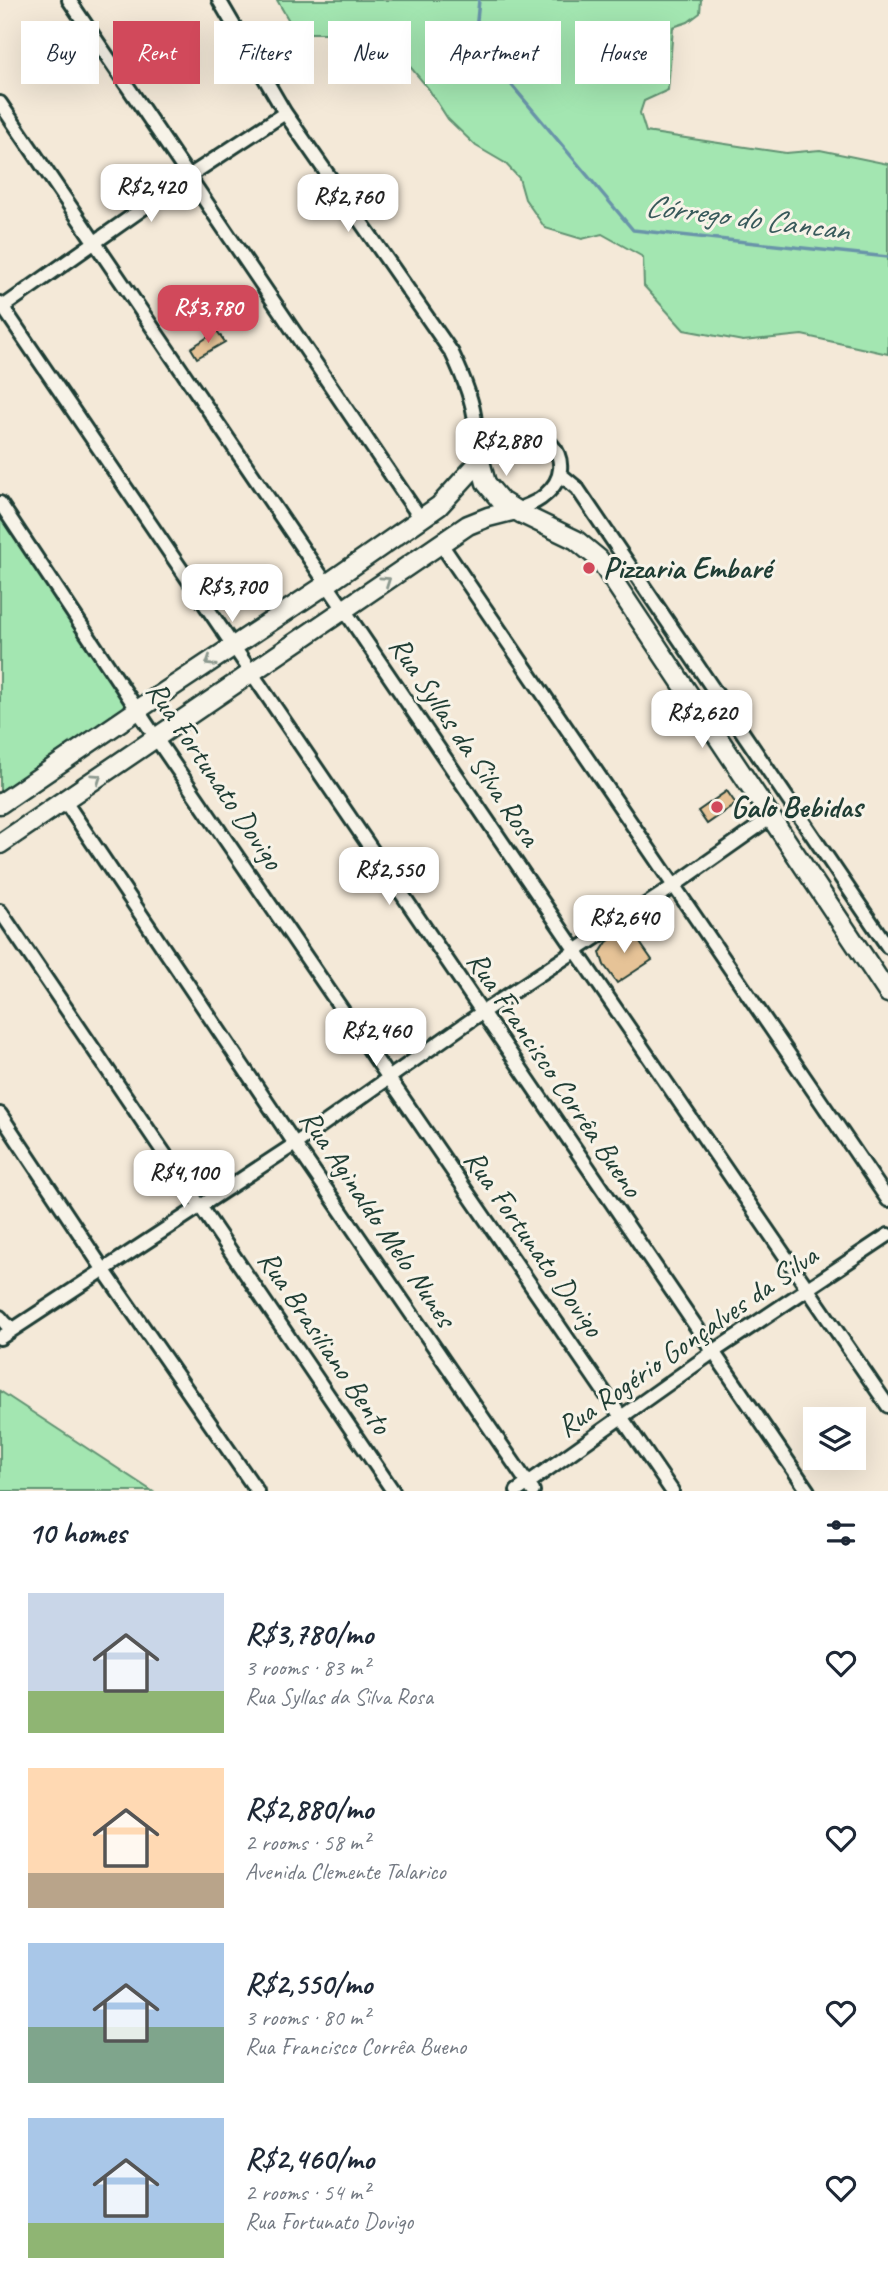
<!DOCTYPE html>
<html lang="en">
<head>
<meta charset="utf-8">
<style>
	:root { --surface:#fff; --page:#f6f6f7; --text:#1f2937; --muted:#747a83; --accent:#d1495b }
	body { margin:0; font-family:Caveat,sans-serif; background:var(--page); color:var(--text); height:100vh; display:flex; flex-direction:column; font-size:26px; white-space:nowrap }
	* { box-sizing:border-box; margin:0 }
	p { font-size:23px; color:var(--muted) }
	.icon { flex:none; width:38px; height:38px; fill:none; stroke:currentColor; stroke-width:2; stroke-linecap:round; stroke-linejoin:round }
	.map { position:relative; height:1491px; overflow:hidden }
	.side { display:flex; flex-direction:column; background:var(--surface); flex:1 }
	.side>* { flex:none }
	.hud { position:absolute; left:21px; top:21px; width:847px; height:63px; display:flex; gap:14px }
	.tools { position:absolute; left:803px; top:1407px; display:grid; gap:14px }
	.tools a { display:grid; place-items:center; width:63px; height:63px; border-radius:0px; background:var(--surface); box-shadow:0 7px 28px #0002; font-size:35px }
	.price { position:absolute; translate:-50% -60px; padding:0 16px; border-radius:14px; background:#fff; color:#222; font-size:23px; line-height:46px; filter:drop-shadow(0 2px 4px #0008) }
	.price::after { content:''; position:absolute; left:50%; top:42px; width:21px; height:16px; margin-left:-10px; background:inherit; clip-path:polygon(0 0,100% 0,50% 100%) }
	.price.on { background:var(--accent); color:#fff }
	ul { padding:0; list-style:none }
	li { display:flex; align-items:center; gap:21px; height:175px; padding:0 28px }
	li span { display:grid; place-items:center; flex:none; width:196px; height:140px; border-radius:0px; color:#555 }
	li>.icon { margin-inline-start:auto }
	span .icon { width:84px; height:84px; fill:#fffc; stroke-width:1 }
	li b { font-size:30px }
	h2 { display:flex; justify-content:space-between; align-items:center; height:84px; padding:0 28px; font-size:30px }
	.tag { padding:0 24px; border-radius:0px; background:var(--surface); box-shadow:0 7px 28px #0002; font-size:24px; line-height:63px }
	.tag.on { background:var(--accent); color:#fff }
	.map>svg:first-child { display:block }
	.green { fill:#a3e6b1; stroke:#619272; stroke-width:2 }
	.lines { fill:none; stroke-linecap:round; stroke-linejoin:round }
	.stream { stroke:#6994a9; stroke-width:3.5 }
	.building { fill:#e6c397; stroke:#1f3d34; stroke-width:2 }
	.street-casing { stroke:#1f3d34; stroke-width:18 }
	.secondary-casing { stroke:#1f3d34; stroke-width:23 }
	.street { stroke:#f7f3e8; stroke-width:12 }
	.secondary { stroke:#f7f3e8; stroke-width:18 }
	.oneway { stroke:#8b988e }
	.poi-dot { fill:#d1495b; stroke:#f7f3e8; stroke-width:2.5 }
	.labels { text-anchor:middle; stroke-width:6; stroke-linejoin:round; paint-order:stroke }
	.poi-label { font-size:30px; font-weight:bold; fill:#1f3d34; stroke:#f7f3e8; text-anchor:start }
	.street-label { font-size:30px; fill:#1f3d34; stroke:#f7f3e8 }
	.water-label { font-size:32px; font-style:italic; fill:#385a5b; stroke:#f7f3e8 }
</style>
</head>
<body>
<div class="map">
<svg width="888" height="1491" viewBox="0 0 888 1491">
	<rect width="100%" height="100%" fill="#f4e9d8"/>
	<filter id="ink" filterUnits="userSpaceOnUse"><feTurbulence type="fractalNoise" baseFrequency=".0143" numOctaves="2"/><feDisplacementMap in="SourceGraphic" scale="14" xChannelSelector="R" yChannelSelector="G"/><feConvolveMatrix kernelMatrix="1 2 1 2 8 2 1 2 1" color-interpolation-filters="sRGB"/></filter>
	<g filter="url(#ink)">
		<path class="green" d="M277,0H701L700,13L688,22L673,27L668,90L644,101L640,113L646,132L786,153L820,150L888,164V354L802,335L743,341L684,330L644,286L643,257L602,234L582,239L545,228L525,199L519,178L505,163L476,146L448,119L428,88L402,57L371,39L331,33H296Z
			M0,512L129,709L0,798Z
			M0,1391L152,1491H0Z"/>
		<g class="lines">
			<path class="stream" d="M479,0L475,41L633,230L888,257"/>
		</g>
		<path class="building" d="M217,331L225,342L197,358L191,348Z
			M727,791L736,804L707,824L698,811Z
			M629,927L652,960L617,983L604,965L600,953L607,942Z"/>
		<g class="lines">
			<defs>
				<path id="street" d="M69,0L421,519
					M219,0L285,113L452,353C462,374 473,399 475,422C476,437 474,448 480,461
					M0,103L576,951L888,1406
					M0,303L808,1491
					M0,309L189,176L285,113
					M480,461C482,452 488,445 496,440C538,412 585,461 545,495C537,503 526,506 516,510
					M560,474L577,488L888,947
					M0,503L162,747L672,1491
					M441,544L888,1200
					M64,800L295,1144L533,1491
					M0,911L393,1491
					M0,1114L103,1269L257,1491
					M0,1317L6,1324L13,1328
					M0,1338L295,1144L481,1013L665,892L770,818
					M517,1491L713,1352L888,1235"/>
				<path id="secondary" d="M480,461L486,483L501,501L522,514L576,540L599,559L888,993
					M0,804L139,709L327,584L439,506L480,461
					M0,844L468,525L488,517L516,510"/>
			</defs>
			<use href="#street" class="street-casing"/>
			<use href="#secondary" class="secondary-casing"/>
			<use href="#street" class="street"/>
			<use href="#secondary" class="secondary"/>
		</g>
		<defs><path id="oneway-chevron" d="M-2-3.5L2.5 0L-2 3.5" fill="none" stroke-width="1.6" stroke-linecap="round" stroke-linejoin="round" transform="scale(1.75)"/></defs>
		<g class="oneway">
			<use href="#oneway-chevron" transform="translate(386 581) rotate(-34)"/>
			<use href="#oneway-chevron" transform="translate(210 662) rotate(147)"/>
			<use href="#oneway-chevron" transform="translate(97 778) rotate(-34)"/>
		</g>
	</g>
	<g class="poi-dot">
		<circle cx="589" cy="568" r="7"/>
		<circle cx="717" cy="807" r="7"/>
	</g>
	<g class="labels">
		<g class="poi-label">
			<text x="603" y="578">Pizzaria Embaré</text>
			<text x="731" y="817">Galo Bebidas</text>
		</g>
		<g class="street-label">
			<text transform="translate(465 741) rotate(56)" y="10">Rua Syllas da Silva Rosa</text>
			<text transform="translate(215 775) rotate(56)" y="10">Rua Fortunato Dovigo</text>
			<text transform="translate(555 1074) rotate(56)" y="10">Rua Francisco Corrêa Bueno</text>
			<text transform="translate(378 1218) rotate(56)" y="10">Rua Aginaldo Melo Nunes</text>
			<text transform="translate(534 1243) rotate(55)" y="10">Rua Fortunato Dovigo</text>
			<text transform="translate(687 1341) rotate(-35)" y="10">Rua Rogério Gonçalves da Silva</text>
			<text transform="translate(325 1342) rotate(56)" y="10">Rua Brasiliano Bento</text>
		</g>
		<g class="water-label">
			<text transform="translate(747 217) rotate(7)" y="11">Córrego do Cancan</text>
		</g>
	</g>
</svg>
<div class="tools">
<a><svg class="icon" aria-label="layers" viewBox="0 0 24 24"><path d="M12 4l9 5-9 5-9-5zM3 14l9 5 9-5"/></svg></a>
</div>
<b class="price" style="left:151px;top:224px">R$2,420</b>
<b class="price" style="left:348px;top:234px">R$2,760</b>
<b class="price on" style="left:208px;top:345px">R$3,780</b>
<b class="price" style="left:506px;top:478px">R$2,880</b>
<b class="price" style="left:232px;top:624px">R$3,700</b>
<b class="price" style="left:702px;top:750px">R$2,620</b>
<b class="price" style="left:389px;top:907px">R$2,550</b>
<b class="price" style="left:624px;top:955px">R$2,640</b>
<b class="price" style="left:376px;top:1068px">R$2,460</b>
<b class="price" style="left:184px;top:1210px">R$4,100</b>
<div class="hud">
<a class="tag">Buy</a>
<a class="tag on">Rent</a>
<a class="tag">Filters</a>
<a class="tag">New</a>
<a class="tag">Apartment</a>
<a class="tag">House</a>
</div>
</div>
<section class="side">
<h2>10 homes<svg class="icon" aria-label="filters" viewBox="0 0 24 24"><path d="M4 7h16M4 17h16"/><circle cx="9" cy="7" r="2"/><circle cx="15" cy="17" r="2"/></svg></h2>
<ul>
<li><span style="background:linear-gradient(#c9d6e8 70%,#8fb573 0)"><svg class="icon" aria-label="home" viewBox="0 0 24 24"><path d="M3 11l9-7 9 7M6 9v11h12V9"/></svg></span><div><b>R$3,780/mo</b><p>3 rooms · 83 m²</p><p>Rua Syllas da Silva Rosa</p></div><svg class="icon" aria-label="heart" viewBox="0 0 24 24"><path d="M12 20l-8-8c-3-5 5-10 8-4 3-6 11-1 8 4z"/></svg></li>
<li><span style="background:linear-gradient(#ffd9b3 75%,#b9a48a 0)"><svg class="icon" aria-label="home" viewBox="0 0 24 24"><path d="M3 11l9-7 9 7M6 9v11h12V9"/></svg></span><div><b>R$2,880/mo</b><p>2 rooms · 58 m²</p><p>Avenida Clemente Talarico</p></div><svg class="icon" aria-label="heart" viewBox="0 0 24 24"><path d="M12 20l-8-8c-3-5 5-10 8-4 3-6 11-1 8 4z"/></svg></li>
<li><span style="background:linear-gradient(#a9c7e8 60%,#7fa58c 0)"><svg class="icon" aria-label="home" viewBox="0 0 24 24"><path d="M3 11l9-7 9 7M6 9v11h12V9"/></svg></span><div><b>R$2,550/mo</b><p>3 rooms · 80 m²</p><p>Rua Francisco Corrêa Bueno</p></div><svg class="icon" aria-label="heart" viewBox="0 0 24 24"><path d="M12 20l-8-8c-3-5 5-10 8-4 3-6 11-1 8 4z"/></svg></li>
<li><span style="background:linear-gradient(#a9c7e8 75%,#8fb573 0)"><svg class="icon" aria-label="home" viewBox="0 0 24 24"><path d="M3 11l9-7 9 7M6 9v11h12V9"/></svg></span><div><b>R$2,460/mo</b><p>2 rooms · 54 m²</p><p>Rua Fortunato Dovigo</p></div><svg class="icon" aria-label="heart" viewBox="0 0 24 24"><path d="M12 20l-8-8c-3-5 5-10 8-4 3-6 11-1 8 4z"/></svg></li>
</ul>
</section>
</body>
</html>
